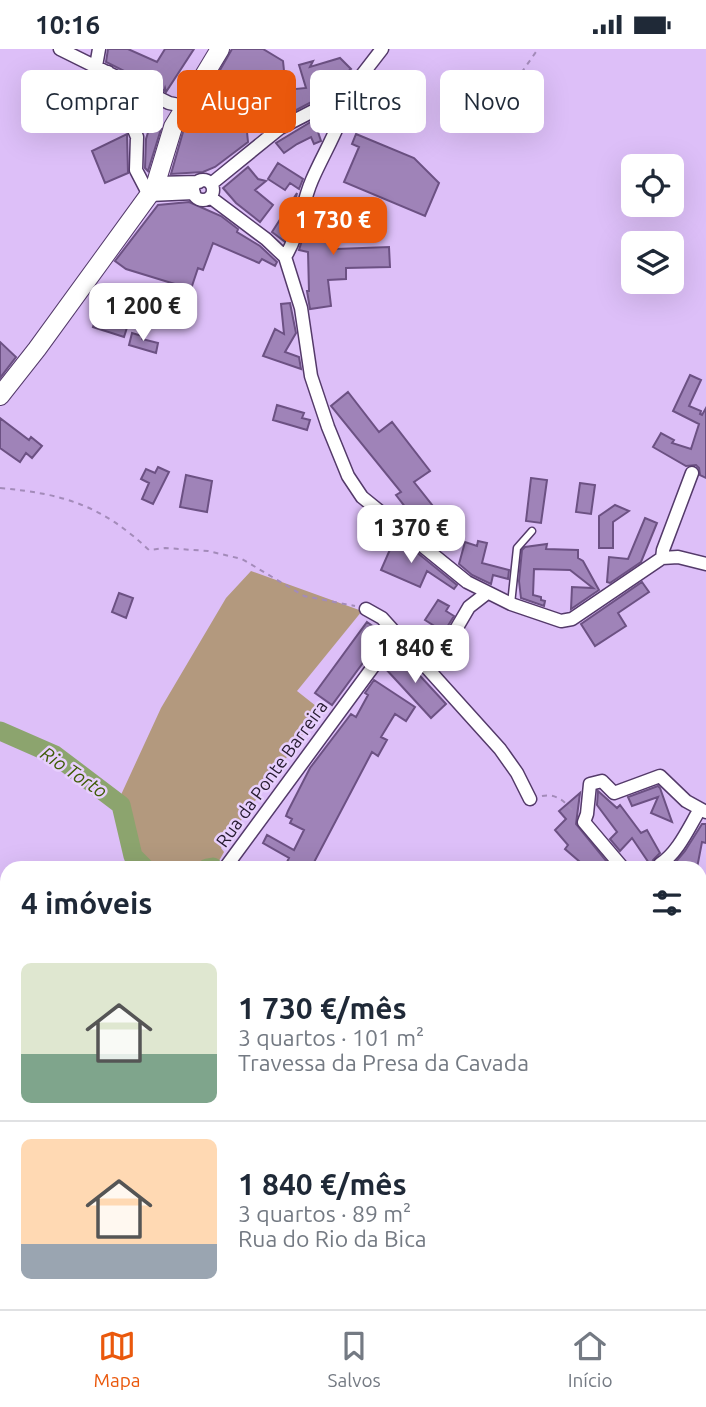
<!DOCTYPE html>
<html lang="pt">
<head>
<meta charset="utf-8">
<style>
	:root { --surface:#fff; --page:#f6f6f7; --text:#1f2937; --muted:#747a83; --line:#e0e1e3; --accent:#ea580c }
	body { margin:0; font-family:Ubuntu,sans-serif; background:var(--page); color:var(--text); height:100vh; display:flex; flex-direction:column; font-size:26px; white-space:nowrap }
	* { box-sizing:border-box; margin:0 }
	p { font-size:23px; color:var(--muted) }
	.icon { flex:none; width:38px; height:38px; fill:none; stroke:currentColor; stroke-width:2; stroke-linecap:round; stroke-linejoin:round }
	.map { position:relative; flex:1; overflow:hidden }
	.details { position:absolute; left:0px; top:812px; width:707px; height:448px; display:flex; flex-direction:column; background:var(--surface); border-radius:21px 21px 0 0; box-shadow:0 7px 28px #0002 }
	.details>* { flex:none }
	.guide { position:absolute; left:21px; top:21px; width:665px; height:63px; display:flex; gap:14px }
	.tools { position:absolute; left:621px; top:105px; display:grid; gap:14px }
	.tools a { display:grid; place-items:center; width:63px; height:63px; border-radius:10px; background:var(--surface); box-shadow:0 7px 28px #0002; font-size:35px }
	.price { position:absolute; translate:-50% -60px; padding:0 16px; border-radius:14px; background:#fff; color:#222; font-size:23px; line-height:46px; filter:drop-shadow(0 2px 4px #0008) }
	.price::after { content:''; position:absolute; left:50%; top:42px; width:21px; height:16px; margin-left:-10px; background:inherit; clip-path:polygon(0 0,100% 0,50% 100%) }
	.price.active { background:var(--accent); color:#fff }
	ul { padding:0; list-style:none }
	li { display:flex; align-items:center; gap:21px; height:175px; padding:0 21px }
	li+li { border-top:2px solid var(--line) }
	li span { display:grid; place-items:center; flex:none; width:196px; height:140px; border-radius:10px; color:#555 }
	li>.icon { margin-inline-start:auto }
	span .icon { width:84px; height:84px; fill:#fffc; stroke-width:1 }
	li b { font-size:30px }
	h2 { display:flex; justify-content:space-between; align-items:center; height:84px; padding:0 21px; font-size:30px }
	.chip { padding:0 24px; border-radius:10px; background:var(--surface); box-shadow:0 7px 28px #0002; font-size:24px; line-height:63px }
	.chip.active { background:var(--accent); color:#fff }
	.status { display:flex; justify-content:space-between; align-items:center; height:49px; padding:0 35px; background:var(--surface); direction:ltr }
	.status svg { height:19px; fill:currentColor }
	.menu { display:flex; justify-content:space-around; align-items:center; height:98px; border-top:2px solid var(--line); background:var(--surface); font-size:19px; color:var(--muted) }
	.menu a { display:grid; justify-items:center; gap:4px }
	.menu .active { color:var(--accent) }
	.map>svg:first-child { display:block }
	.green { fill:#b3997e }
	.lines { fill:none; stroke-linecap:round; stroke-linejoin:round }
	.stream { stroke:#6d7b5b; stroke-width:3.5 }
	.river { stroke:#8ca46e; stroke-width:19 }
	.building { fill:#9f83b8; stroke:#6c5183; stroke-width:2; fill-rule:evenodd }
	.lane-casing { stroke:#543a6a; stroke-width:9 }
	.street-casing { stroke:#543a6a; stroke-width:15 }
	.secondary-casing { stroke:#543a6a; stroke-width:20 }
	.path { stroke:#a38bb9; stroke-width:2; stroke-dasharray:5 5; stroke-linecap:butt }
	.lane { stroke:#fff; stroke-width:6 }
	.street { stroke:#fff; stroke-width:12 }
	.secondary { stroke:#fff; stroke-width:18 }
	.labels { text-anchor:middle; stroke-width:5; stroke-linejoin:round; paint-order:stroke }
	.street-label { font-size:18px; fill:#261b30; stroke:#e7cffd }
	.water-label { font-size:19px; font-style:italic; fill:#3f5c06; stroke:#e7cffd }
</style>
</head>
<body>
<div class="status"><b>10:16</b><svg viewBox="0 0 49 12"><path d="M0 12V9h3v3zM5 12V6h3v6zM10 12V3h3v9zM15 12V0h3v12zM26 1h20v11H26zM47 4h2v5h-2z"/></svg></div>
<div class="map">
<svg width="706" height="1260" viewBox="0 0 706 1260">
	<rect width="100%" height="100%" fill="#ddbff8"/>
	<path class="green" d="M251,522L362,562L297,642L321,661L221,799L224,803L215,819H148L125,777L123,751L120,748L161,659L226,549Z"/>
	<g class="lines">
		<path class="stream" d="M700,945L706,944
			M700,1029L706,1028
			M274,1253L275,1260"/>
		<path class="river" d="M0,682L55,706L121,756L133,807L145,819
			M207,819L213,818"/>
	</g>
	<path class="building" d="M108,0H128L157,13L165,0H194L166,43L165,39L164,42L106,13Z
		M232,0H263L283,12L286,41L306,39L299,16L313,12L310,18L340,9L351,20L337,31L323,47L285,67L267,69L229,63L213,57L212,53L204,49ZM246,27L265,38L258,50L231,53Z
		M192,68L224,80L247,83L248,93L215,118L203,123L171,125L183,83Z
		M314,71L321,92L314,95L311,88L297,95L284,104L276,94Z
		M150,77L161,80L148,122L145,119L146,90Z
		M127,85L128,124L105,134L92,102Z
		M356,85L414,109L439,134L425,167L344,133L359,98L352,95Z
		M278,114L303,130L299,140L290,134L285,141L268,130Z
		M248,118L258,130L266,132L255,141L273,156L260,173L236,154L223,139Z
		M297,144L289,177L284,192L272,183Z
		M189,153L221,167L238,180L237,183L260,197L277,213L275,217L262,210L259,214L213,194L203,221L198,219L191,240L126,220L115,212L158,156Z
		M313,156L334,161L329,181L339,184L335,200L389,198L390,218L346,219V230L328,231L331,257L310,260L307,242H309L308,203L299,201Z
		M290,254L296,284L285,303L299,308L301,320L263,307L275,280L284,285L281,255Z
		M114,257L132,263L124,288L93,278L99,258L113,262Z
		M132,284L142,287V290L158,294L156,304L129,296Z
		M0,293L16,308L0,329Z
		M690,326L701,331L689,357L701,362L700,365L702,366L706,359V429L700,426L699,419L696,416L686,417L653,398L661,384L674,391L672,394L691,400L699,375L673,362Z
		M348,343L379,383L392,373L430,422L414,433L444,471L426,485L396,446L401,443L331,357Z
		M277,356L304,364L302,369L310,371L307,381L273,371Z
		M0,369L29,391L31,388L42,397L32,409L26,404L20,413L0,399Z
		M158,418L169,423L153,455L142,450L149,434L141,430L146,420L155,424Z
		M186,426L212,432L207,463L180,458Z
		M531,429L547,431L541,474L526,472Z
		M580,434L595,436L591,465L576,463Z
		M615,456L629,462L613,473V499H599V467Z
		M645,469L657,474L641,513L610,534L607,533L609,508L628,510Z
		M395,489L404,493L457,536L454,540L427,522L420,538L381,521Z
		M478,492L487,494L482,514L509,521L508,530L493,526L491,535L472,526L459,515L465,493L477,497Z
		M547,495L546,500L578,501V509L583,512L599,541L571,560L572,538L593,539L570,521L534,520L533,546L541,548V551L545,552L544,557L521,549L519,532L522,501L525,498Z
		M642,533L649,543L618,564L626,577L595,597L581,575Z
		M119,544L133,549L126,569L112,563Z
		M438,551L449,557L446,562L454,567L444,583L425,571Z
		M367,573L384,585L332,656L315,644Z
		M399,604L446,655L431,669L384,618Z
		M374,631L415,658L406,672L395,665L381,688L387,691L378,707L372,703L311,819H284L289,809L263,794L267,786L294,801L304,781L290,774L292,770L286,767L288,762L310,719L351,665L356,668L368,646L365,644Z
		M658,737L660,739L672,773L651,764L658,748L632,757L628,748Z
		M598,742L617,759L620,756L641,784L647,781L660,804L653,811L651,817L632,789L620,802L610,790L617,783L597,756Z
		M580,744L576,775L612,819H587L565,800L568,796L555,781L566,770L559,762Z
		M702,775H706V794L702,793L697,819H683L674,815L685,802Z"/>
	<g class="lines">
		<defs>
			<path id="lane" d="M511,555L517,499L532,482"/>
			<path id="street" d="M60,0L169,54L198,60L227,72L280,79
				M96,17L99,0
				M108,23L118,40L137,88L136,121L149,146L194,144
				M193 141a10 10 0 1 1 20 0a10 10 0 1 1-20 0Z
				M156,134L199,133
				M211,135L280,79L348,44L382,0
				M210,148L266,190L285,208L301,259L311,327L328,378L348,427L362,448L467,533L511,555L561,572L572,570L662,509L678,508L706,515
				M285,208C300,184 301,156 312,131C325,101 342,76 348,44
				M662,509L663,501L692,424
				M366,560L382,569L500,700L517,724L530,750
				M431,623L469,558L487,544
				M225,819L389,596L400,588
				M623,819L584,773L587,765L590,735L602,732L614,744L660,727L686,752L706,763
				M660,819V815C678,804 689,778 700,760
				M700,838H706
				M700,929H706
				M0,1132L7,1135
				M144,1253L146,1260
				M564,1260L569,1253"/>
			<path id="secondary" d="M0,347L37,300L149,146L156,134L173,78L220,0
				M700,1182L706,1173
				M649,1260L653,1253"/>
		</defs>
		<use href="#lane" class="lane-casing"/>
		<use href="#street" class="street-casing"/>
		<use href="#secondary" class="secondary-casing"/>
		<path class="path" d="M510,40L538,0
			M0,439C64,445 101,456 149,501L165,499L208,502L242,510L304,547L355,557
			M542,747C557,744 565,753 575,764"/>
		<use href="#lane" class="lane"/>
		<use href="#street" class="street"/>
		<use href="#secondary" class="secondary"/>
	</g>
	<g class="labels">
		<g class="street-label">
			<text transform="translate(272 725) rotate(-54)" y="6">Rua da Ponte Barreira</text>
		</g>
		<g class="water-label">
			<text transform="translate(74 723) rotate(34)" y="7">Rio Torto</text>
		</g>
	</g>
</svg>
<div class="tools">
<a><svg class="icon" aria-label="locate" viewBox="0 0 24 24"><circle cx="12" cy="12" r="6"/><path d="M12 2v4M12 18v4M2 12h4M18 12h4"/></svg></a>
<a><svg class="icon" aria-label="layers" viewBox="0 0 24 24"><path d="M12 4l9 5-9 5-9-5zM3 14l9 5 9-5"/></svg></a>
</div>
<b class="price active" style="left:333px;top:208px">1 730 €</b>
<b class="price" style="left:143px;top:294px">1 200 €</b>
<b class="price" style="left:411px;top:516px">1 370 €</b>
<b class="price" style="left:415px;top:636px">1 840 €</b>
<div class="guide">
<a class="chip">Comprar</a>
<a class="chip active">Alugar</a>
<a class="chip">Filtros</a>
<a class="chip">Novo</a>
</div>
<section class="details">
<h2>4 imóveis<svg class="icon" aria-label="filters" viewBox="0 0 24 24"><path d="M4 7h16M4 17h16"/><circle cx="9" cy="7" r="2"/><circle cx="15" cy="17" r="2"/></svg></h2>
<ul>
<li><span style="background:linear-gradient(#dfe7d0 65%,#7fa58c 0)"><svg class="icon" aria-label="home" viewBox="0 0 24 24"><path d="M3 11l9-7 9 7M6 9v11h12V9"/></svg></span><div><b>1 730 €/mês</b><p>3 quartos · 101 m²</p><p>Travessa da Presa da Cavada</p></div></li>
<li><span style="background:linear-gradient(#ffd9b3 75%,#9aa5b1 0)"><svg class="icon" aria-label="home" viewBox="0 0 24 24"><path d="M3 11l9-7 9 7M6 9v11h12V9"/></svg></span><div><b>1 840 €/mês</b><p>3 quartos · 89 m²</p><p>Rua do Rio da Bica</p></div></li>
</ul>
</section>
</div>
<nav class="menu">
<a class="active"><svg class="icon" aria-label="map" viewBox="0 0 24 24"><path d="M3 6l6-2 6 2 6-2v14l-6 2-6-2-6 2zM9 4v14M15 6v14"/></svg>Mapa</a>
<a><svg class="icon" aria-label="saved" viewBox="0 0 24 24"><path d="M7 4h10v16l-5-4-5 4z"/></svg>Salvos</a>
<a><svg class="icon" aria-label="home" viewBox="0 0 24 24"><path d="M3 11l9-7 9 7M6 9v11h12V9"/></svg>Início</a>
</nav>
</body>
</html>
